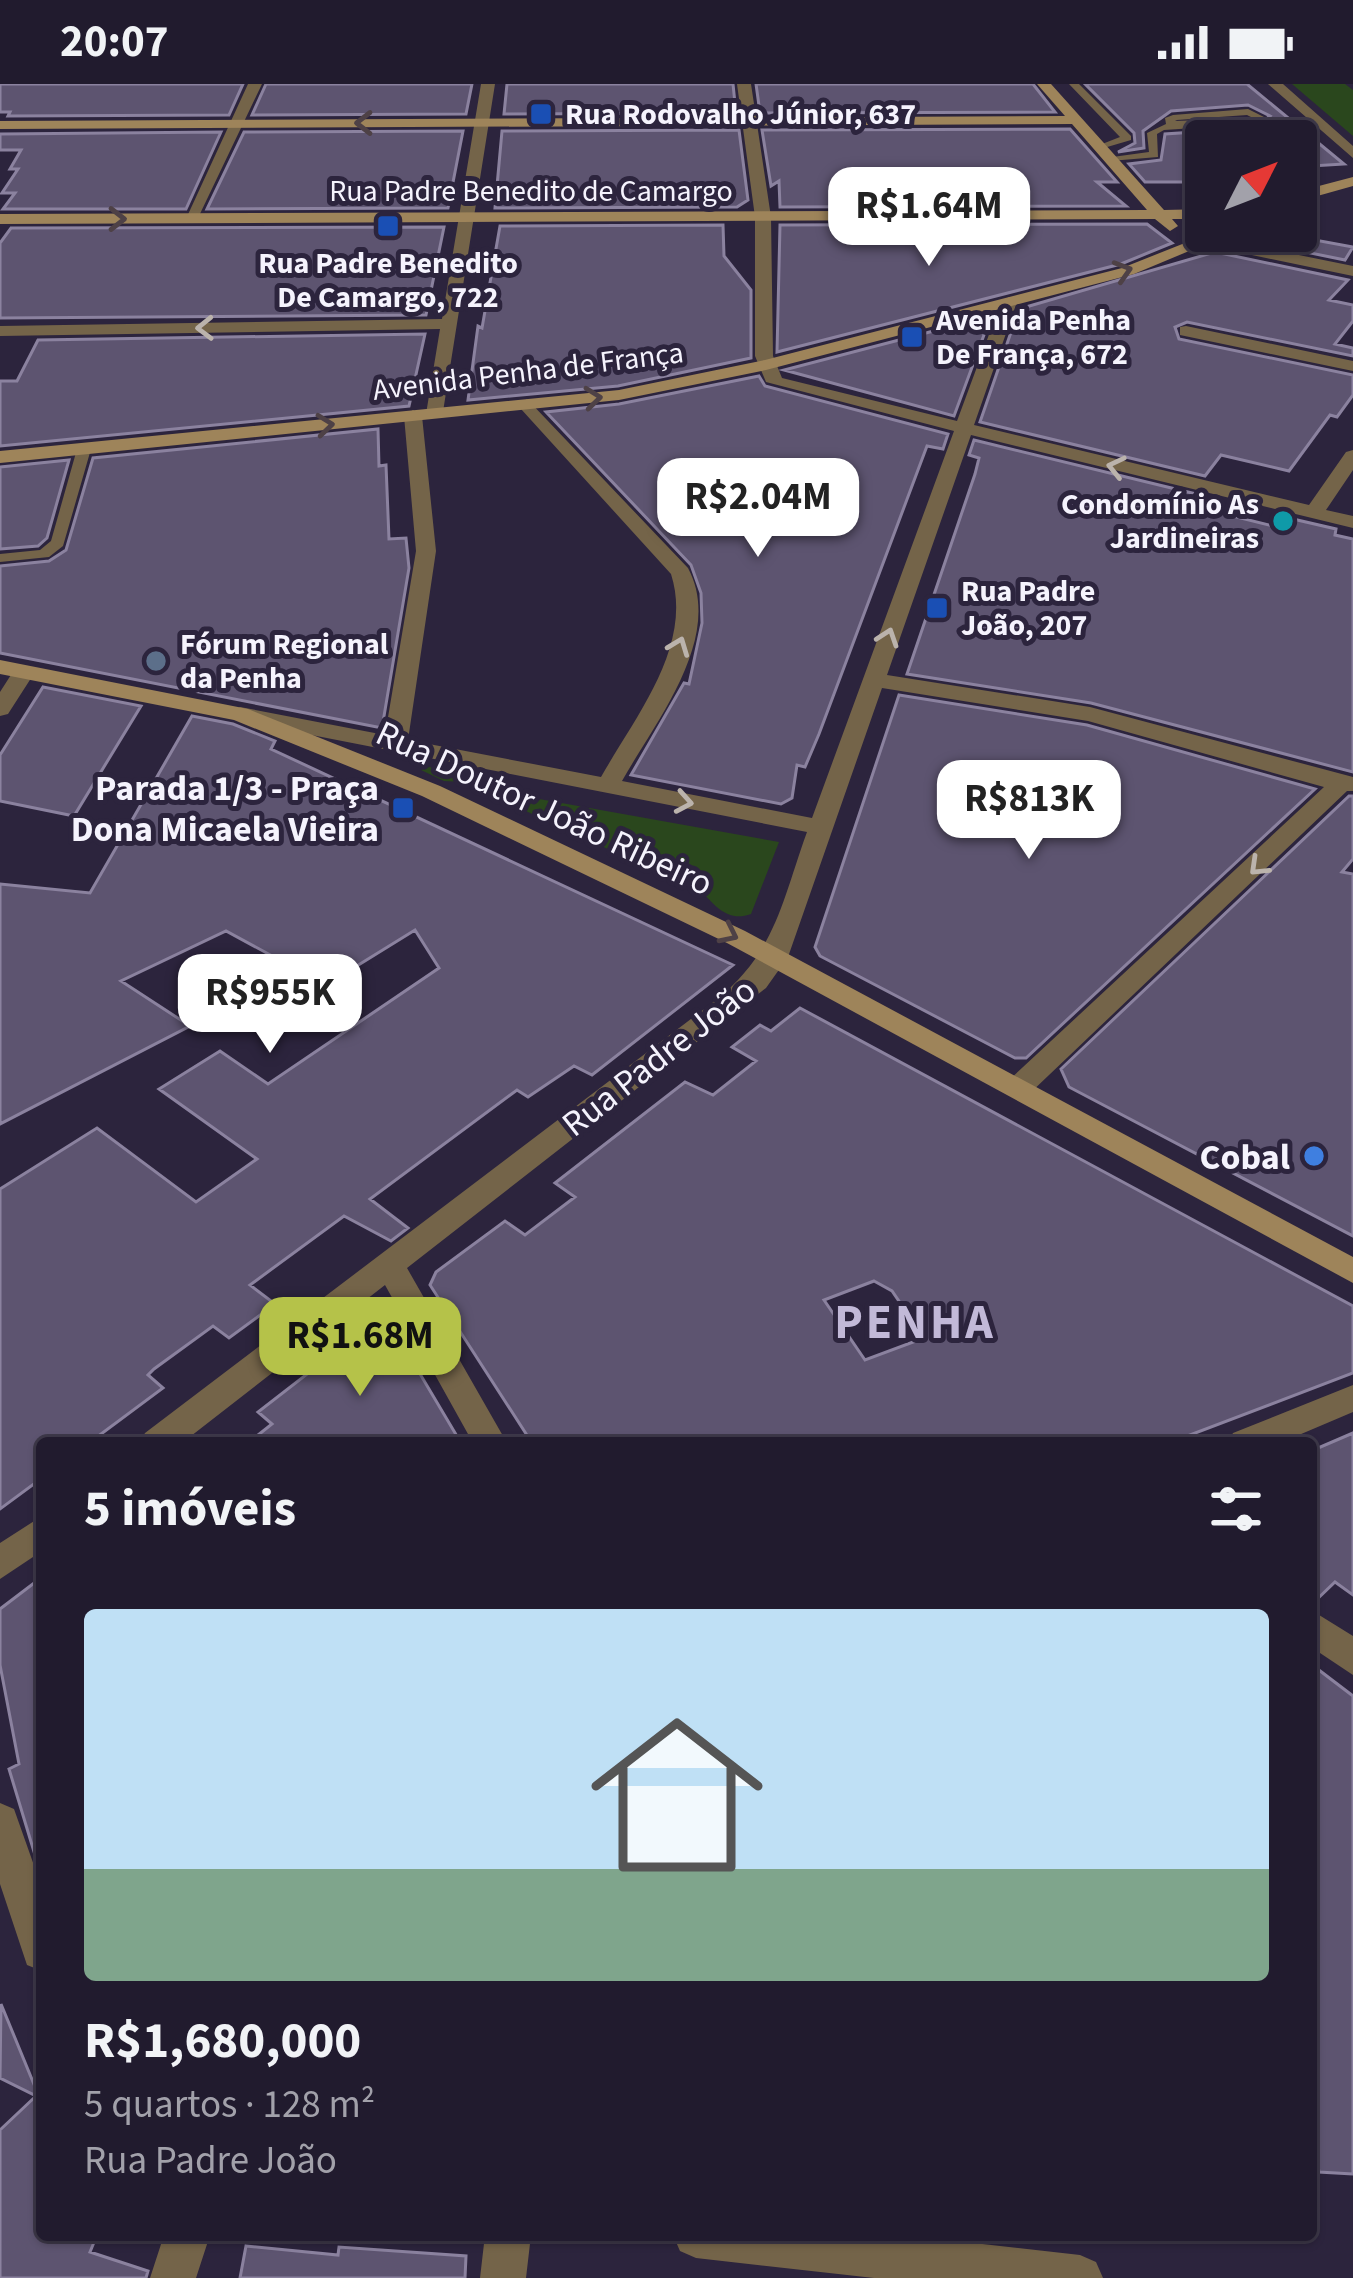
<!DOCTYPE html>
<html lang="pt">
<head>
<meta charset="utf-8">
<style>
	:root { --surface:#211b2e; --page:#2d283a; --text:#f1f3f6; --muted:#a2a1aa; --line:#3e394a; --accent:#b5c249 }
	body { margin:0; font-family:"Source Sans 3",sans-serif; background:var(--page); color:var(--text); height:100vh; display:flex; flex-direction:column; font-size:45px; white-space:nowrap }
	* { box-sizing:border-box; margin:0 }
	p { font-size:39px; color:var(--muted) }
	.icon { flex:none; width:66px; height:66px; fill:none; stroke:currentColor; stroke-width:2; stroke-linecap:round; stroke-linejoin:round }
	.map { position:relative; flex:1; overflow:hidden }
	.details { position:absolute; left:36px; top:1353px; width:1281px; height:804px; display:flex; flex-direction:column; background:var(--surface); border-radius:12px; box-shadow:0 3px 9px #0004,0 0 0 3px var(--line) }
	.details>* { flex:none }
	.needle { width:78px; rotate:48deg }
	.fabs { position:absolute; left:1185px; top:36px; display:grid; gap:24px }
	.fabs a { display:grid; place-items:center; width:132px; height:132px; border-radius:12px; background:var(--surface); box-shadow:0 3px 9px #0004,0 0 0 3px var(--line); font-size:60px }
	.price { position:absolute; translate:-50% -102px; padding:0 27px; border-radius:24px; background:#fff; color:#222; font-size:39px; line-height:78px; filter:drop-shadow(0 3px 6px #0008) }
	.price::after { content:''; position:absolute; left:50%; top:72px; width:36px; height:27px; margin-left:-18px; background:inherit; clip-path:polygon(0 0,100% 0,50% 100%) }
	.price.on { background:var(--accent); color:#111 }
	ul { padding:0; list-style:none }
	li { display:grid; align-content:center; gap:24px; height:636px; padding:0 48px }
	li span { display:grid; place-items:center; height:372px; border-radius:12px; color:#555 }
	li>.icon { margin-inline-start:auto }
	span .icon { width:216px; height:216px; fill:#fffc; stroke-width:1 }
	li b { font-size:51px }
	h2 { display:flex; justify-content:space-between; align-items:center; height:144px; padding:0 48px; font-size:51px }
	.status { display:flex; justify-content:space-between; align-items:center; height:84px; padding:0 60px; background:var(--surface); direction:ltr }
	.status svg { height:33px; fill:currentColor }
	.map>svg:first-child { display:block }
	.green { fill:#2a471d }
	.building { fill:#5d5470; stroke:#8b829f; stroke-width:3; fill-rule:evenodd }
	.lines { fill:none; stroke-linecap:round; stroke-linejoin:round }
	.service { fill:#746449; fill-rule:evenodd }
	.minor { fill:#746449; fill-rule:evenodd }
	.secondary { fill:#9e845a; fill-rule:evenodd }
	.oneway { stroke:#4e4146 }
	.oneway2 { stroke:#bbb3ac }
	.transit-dot { fill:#1a4fb4; stroke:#2c243d; stroke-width:4.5 }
	.culture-dot { fill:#0f9aa8; stroke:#2c243d; stroke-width:4.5 }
	.service-dot { fill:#5c6f8a; stroke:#2c243d; stroke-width:4.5 }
	.shop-dot { fill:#3f7fe0; stroke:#2c243d; stroke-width:4.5 }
	.labels { text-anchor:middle; stroke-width:10; stroke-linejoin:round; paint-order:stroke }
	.far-poi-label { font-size:30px; font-weight:bold; fill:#f5f3fd; stroke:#2c243d; text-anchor:start }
	.far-street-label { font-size:30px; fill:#f5f3fd; stroke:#2c243d }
	.poi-label { font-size:36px; font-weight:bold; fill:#f5f3fd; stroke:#2c243d; text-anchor:end }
	.street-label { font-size:36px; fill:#f5f3fd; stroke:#2c243d }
	.district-label { font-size:48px; font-weight:bold; letter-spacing:3px; fill:#c2b9d8; stroke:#2c243d }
</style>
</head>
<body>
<div class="status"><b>20:07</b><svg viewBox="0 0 49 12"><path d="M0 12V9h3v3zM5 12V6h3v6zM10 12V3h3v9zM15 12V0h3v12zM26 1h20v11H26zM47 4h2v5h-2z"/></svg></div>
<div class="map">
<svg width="1353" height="2194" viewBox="0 0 1353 2194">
	<rect width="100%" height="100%" fill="#2c243d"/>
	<path class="green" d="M1292,0H1345L1353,6V52Z
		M429,683L514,700L528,713L779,758L751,830C729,838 717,824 703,809L463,698L444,697L421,686Z"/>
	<path class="building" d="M0,0H243L229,31L8,32L10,28H0Z
		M266,0H472L466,30L252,31Z
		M507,0H733L736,29L504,30Z
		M756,0H1033L1055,28L760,29Z
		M1085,0H1247L1344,80L1296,83V57H1206V98H1145L1129,80L1161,76L1165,50L1256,44L1270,32L1248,21L1171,27L1143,47L1144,64L1118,68L1135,59L1134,49Z
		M1070,45L1117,98H1097L1126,122L780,123L779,97L771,102L762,46Z
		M739,46L748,116L737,123L495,124L502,47Z
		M463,47L448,124L207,125L244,48Z
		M221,48L186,125H3L15,109H2L18,85H10L21,66H0V50Z
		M1147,140L1172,159L1121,180L777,268L780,141Z
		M723,141L724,172L751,206V274L618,302L468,316L478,242L482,244L500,142Z
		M444,143L426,231L0,234V159L11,144Z
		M1258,147H1266L1353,163L1345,176L1242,155Z
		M1215,168L1348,196L1329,216L1353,221V237L1335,260L1353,264V272L1187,238L1175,243L1179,255L1353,291V311L1337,333L1330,331L1289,387L1221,371L1205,392L980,338L1019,225Z
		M991,232L954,332L784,286Z
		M425,250L409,322L0,362V297H17L38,256Z
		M759,292L765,302L948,350L943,365L927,362L819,650L805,683L797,681L792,714L781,720L631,691L684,599L689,600L702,539L701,509L691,481L546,328L619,320Z
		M378,345L379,382L386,381L389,455L406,454L409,484L382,644L0,569V482L49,477L66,466L93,374Z
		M974,356L1192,409L1184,420L1273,442L1280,432L1336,445L1335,451L1353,455V688L1091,619L907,590L975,390L979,374L969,371Z
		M69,376L47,454L38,462L0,465V383Z
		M43,603L141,622L74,732L0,717V671Z
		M899,611L1087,641L1315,705L1026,974H1015L820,872L815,863Z
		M192,632L233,640L275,657L271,665L733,881L592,991L574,982L528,1013L517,1006L370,1115L408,1144L391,1157L344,1132L250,1201L275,1220L229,1254L213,1242L154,1285L148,1291L163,1304L89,1359H42V1394L0,1425V1105L97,1044L196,1118L257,1075L159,1005L220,967L268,1000L439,884L415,846L326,901L226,847L121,897L190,942L0,1040V800L90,809Z
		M1349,712H1353V775L1342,788L1353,790V1152L1069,1003L1061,985Z
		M800,924L1353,1222V1289L1169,1359H532L430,1201L436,1188L505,1137L525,1151L575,1113L555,1099L685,998L713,1011L756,977L732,963L760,941L771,947ZM874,1197L892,1207L924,1254L865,1276L824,1216Z
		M391,1241L461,1359H248L272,1340L258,1328L369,1242Z
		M1353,1349V1511L1335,1498L1311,1521V1367Z
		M42,1493V1770L35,1771L9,1685L19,1680L0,1581V1525Z
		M1311,1580L1353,1612V2090L1319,2088L1311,2037Z
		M1,1920L38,2010L42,2006V2151H97L90,2168L148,2187L146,2194H0V2046L36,2012L0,1994Z
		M246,2162L338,2171L339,2163L466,2172L465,2194H240Z"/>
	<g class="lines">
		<path class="service" d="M1069,0H1079L1131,52V56L1097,66V62L1120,53Z
			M1248,25L1266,34L1256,40L1164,46L1157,50L1158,73L1110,77L1105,74L1149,68L1147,49L1166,40L1165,34L1173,31ZM1247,31L1253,34L1175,37L1177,36Z
			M84,361L91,365L63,462L49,473L0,478V470L40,466L51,457L77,365Z"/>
		<path class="minor" d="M248,0H262L198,134L185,137Z
			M481,0H495L442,334L426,330L440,245L0,252V242L442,235Z
			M737,0H751L771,133L773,272L782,294L957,337L1001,218L1009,213L1017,218L974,341L1309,421L1346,368L1353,366V386L1326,426L1353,432V444L971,351L887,591L1090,623L1353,693V707H1347L1027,1012L1017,1015L1003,1005L1007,998L1324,703L1088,637L882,604L788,873L766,904L407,1184L507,1359H473L385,1201L182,1359H140L145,1349L716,916C776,868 782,817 807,748L240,637L229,630L240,623L385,651L416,467L404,332L413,326L422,332L436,467L408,656L601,693C635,633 694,562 671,490L521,325L518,321L527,315L688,484C725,553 655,638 622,697L812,734L954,347L766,298L755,272V133Z
			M1268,0H1283L1353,62V74Z
			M1205,152L1353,182V192L1199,160L1197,157Z
			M1186,242L1353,277V287L1180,251V243Z
			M24,581L35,588L8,630L0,632V608L16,583Z
			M1353,1301V1328L1280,1359H1228L1233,1349Z
			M42,1432V1467L0,1495V1459Z
			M1311,1526L1353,1552V1591L1311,1563Z
			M0,1719L14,1725L42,1804V1887L27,1881L0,1800Z
			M164,2151H210L196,2194H150Z
			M485,2151H531L526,2194H480Z
			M673,2151H902L1080,2171L1096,2178L1103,2194H874L696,2174L680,2167Z"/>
		<path class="secondary" d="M1037,0H1051L1164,126L1206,125V135H1172L1178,142L1170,147L1155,135L0,140V130L1147,126L1072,40L0,45V37L1065,32Z
			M1353,93V102L1296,118V108Z
			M1215,147H1237L1134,190L766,286L619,316L0,379V367L619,306L765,276L1122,184Z
			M0,576L248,625L440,702L745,847L1353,1173V1199L727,859L422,712L234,636L0,590Z"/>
	</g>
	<defs><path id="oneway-chevron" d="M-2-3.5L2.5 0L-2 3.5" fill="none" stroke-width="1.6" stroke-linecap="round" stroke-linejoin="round" transform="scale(3)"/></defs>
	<g class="oneway">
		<use href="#oneway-chevron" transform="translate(364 39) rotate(180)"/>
		<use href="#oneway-chevron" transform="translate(117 135)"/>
		<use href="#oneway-chevron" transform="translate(1123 187) rotate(-17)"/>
		<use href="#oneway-chevron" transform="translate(593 314) rotate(-6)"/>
		<use href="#oneway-chevron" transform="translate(325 341) rotate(-6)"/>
		<use href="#oneway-chevron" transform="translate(729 850) rotate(26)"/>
	</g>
	<g class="oneway2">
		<use href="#oneway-chevron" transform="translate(205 244) rotate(179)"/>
		<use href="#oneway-chevron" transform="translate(1116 383) rotate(-167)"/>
		<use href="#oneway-chevron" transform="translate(888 553) rotate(-71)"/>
		<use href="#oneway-chevron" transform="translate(679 562) rotate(-69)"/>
		<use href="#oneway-chevron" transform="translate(684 718) rotate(10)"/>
		<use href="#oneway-chevron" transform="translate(1258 783) rotate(136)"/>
	</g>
	<g class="transit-dot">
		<rect x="529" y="18" width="24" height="24" rx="6"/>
		<rect x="376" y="130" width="24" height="24" rx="6"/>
		<rect x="900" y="241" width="24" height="24" rx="6"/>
		<rect x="925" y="512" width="24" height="24" rx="6"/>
		<rect x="391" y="712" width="24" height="24" rx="6"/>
	</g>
	<circle class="culture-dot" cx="1283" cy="437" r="12"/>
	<circle class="service-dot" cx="156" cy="577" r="12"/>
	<circle class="shop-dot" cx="1314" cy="1072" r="12"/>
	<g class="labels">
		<g class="far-poi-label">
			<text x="565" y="40">Rua Rodovalho Júnior, 637</text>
			<text x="388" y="189" text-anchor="middle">Rua Padre Benedito<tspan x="388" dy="34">De Camargo, 722</tspan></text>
			<text x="936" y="246">Avenida Penha<tspan x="936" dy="34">De França, 672</tspan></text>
			<text x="1259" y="430" text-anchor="end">Condomínio As<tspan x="1259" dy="34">Jardineiras</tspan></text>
			<text x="961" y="517">Rua Padre<tspan x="961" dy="34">João, 207</tspan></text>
			<text x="180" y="570">Fórum Regional<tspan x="180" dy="34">da Penha</tspan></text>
		</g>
		<g class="far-street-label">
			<text x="531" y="117">Rua Padre Benedito de Camargo</text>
			<text transform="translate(528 287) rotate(-7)" y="10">Avenida Penha de França</text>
		</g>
		<g class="poi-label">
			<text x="379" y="716">Parada 1/3 - Praça<tspan x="379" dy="41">Dona Micaela Vieira</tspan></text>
			<text x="1290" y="1085">Cobal</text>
		</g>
		<g class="street-label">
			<text transform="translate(545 723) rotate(25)" y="13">Rua Doutor João Ribeiro</text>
			<text transform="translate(658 972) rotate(-38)" y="13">Rua Padre João</text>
		</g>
		<g class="district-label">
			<text x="915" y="1254">PENHA</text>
		</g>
	</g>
</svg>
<div class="fabs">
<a><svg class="needle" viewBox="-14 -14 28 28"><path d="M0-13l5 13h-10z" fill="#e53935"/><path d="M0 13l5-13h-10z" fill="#a2a1aa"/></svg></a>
</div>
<b class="price" style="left:929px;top:185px">R$1.64M</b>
<b class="price" style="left:758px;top:476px">R$2.04M</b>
<b class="price" style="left:1029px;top:778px">R$813K</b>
<b class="price" style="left:270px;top:972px">R$955K</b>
<b class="price on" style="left:360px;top:1315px">R$1.68M</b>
<section class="details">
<h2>5 imóveis<svg class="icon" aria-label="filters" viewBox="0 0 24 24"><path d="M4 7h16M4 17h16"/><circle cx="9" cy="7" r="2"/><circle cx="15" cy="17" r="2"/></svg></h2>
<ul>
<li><span style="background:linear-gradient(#bfe0f5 70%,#7fa58c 0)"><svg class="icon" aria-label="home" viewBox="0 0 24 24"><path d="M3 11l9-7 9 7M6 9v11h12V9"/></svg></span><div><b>R$1,680,000</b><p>5 quartos · 128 m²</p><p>Rua Padre João</p></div></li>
</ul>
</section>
</div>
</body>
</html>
